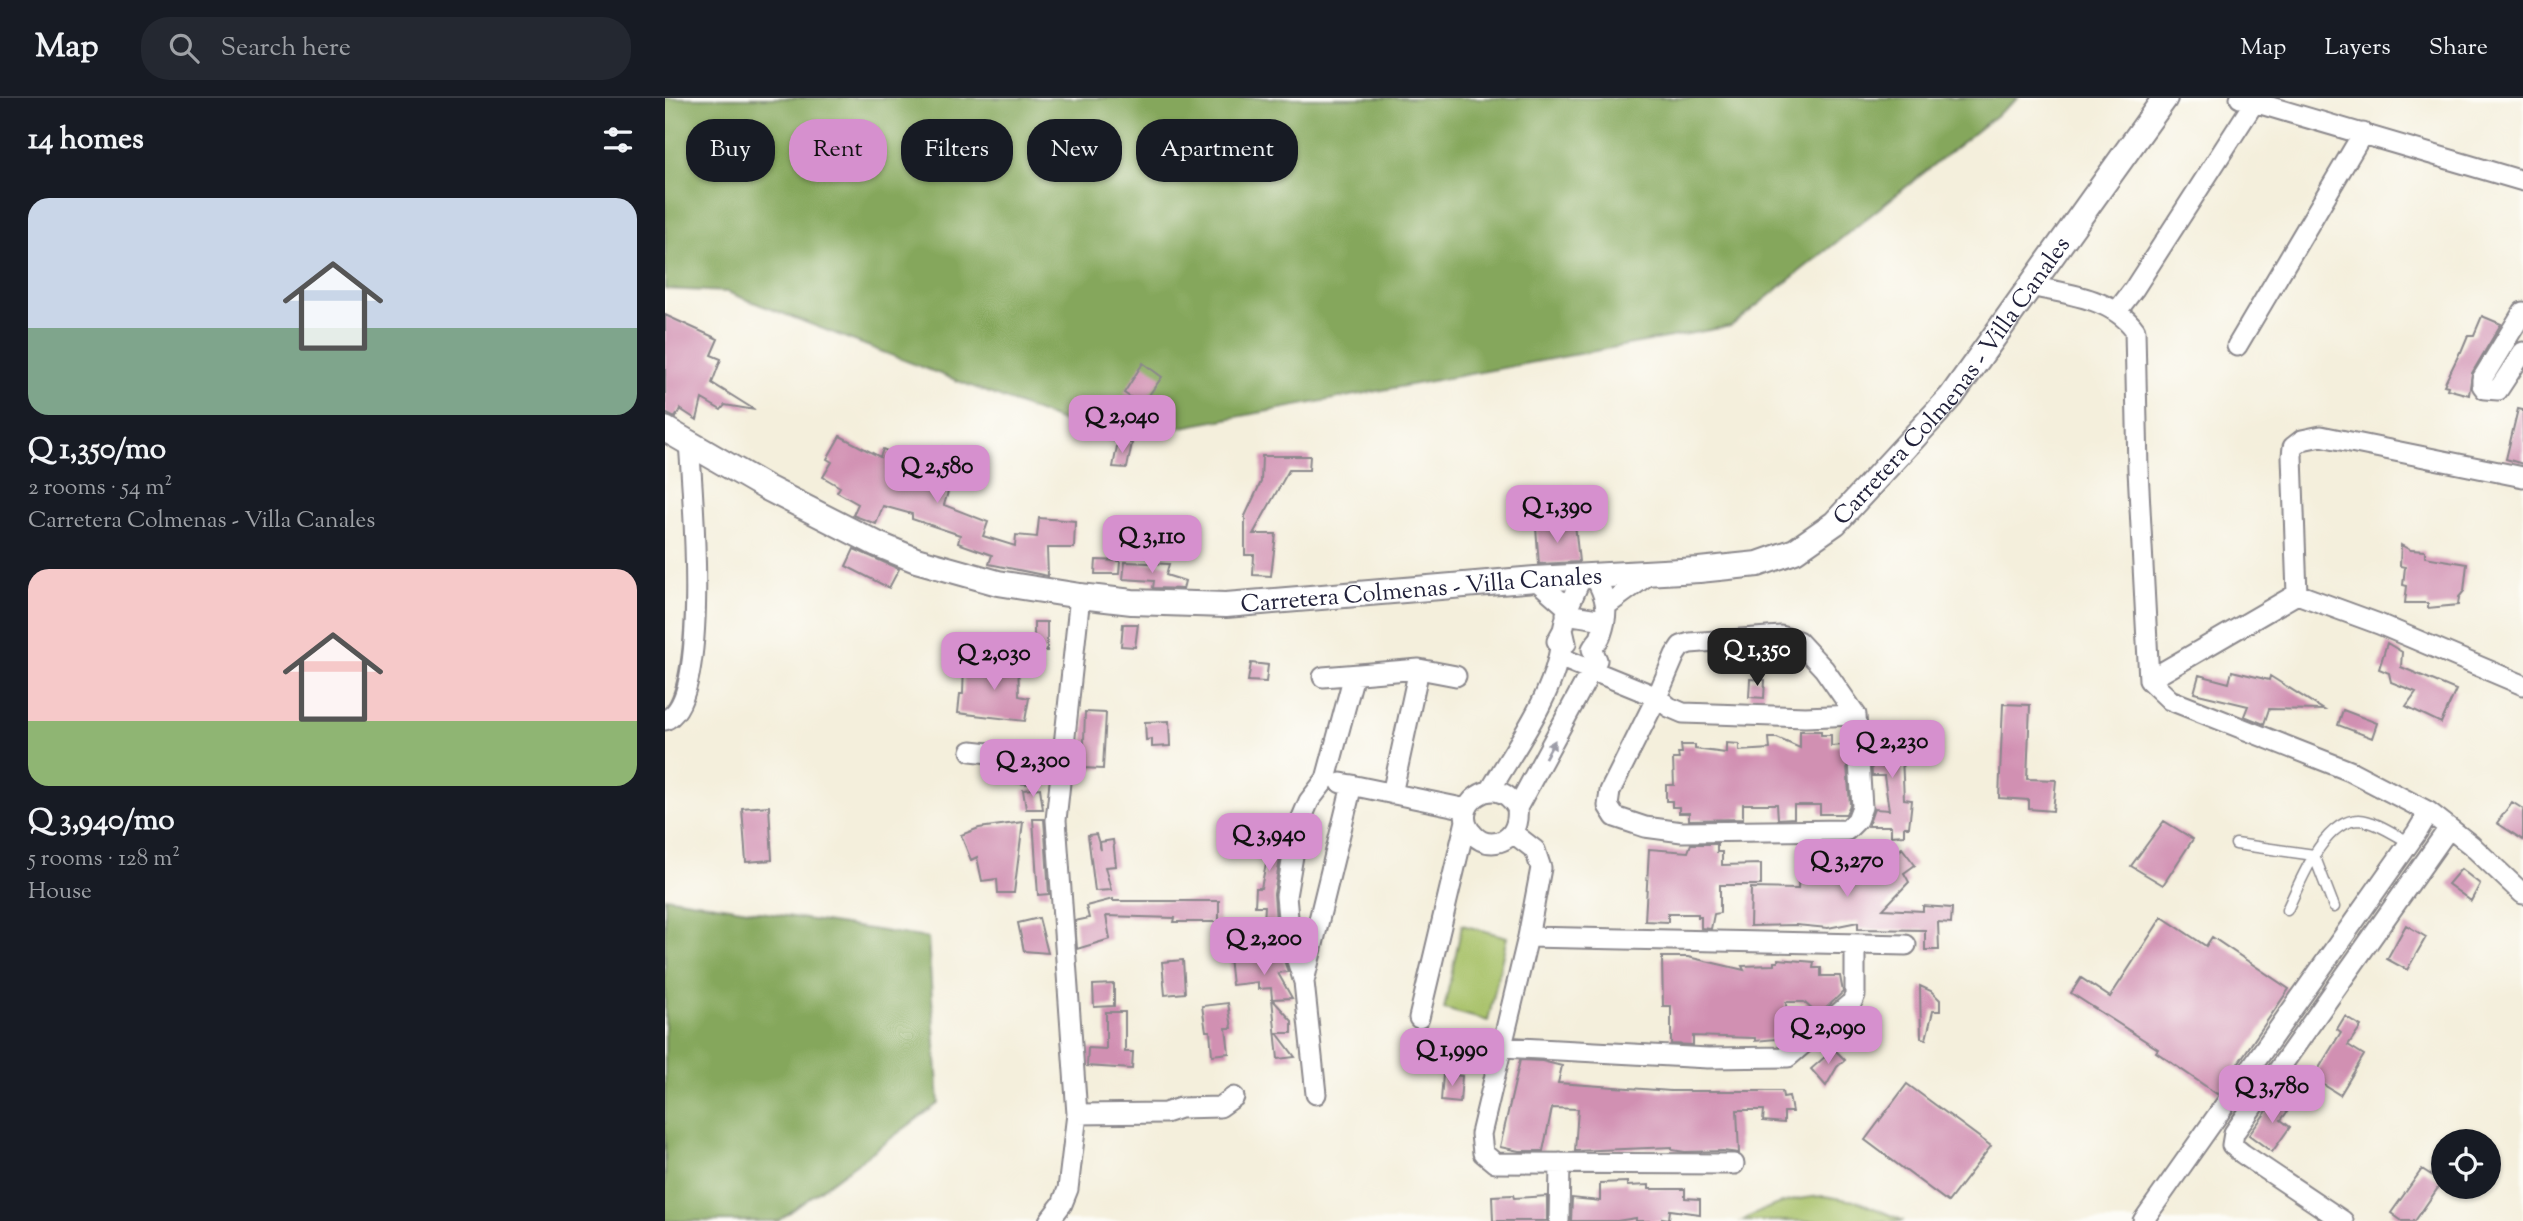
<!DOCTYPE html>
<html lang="en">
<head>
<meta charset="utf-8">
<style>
	:root { --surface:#171b24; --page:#242831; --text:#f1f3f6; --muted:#9ea1a6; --line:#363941; --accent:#d690ce }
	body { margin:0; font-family:"Sorts Mill Goudy",serif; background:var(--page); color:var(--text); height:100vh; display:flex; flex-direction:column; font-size:26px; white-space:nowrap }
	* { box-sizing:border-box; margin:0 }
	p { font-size:23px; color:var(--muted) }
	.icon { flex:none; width:38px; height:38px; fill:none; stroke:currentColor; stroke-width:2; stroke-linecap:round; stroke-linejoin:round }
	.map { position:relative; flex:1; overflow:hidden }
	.details { display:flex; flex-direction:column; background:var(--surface); width:665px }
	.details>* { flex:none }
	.banner { position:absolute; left:21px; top:21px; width:665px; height:63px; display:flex; gap:14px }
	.fabs { position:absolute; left:1766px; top:1031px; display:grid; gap:14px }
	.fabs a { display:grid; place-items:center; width:70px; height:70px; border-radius:50%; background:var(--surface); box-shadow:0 2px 5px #0004; font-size:35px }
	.price { position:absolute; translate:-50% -60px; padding:0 16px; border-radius:14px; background:var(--accent); color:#111; font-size:23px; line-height:46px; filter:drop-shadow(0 2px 4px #0008) }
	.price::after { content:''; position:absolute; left:50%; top:42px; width:21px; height:16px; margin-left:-10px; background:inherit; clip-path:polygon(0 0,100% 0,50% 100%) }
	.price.active { background:#222; color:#fff }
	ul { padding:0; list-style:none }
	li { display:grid; align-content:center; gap:14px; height:371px; padding:0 28px }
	li span { display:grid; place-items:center; height:217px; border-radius:21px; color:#555 }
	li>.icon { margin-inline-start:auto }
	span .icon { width:126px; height:126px; fill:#fffc; stroke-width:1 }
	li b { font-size:30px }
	h2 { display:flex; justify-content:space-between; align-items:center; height:84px; padding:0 28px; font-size:30px }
	.pill { padding:0 24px; border-radius:28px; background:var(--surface); box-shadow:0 2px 5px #0004; font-size:24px; line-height:63px }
	.pill.active { background:var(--accent); color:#111 }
	header { display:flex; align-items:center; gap:42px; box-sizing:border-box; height:98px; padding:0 35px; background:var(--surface); border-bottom:2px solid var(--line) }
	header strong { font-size:33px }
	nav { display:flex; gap:38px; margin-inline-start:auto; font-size:24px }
	.search { width:490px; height:63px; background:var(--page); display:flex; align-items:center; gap:18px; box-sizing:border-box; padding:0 24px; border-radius:28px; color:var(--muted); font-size:26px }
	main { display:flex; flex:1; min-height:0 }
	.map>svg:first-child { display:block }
	.green { fill:#a7c167; stroke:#647251; stroke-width:2 }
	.forest { fill:#85a75c; stroke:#54644c; stroke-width:2 }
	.building { fill:#d190b2 }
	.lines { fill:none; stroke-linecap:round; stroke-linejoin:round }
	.service-casing { stroke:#8b888c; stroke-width:13 }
	.minor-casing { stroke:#8b888c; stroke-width:23 }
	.tertiary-casing { stroke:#8b888c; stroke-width:28 }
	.service { stroke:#fff; stroke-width:10 }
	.minor { stroke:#fff; stroke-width:19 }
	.tertiary { stroke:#fff; stroke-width:24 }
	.oneway { fill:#9c9ca7 }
	.labels { text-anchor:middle; stroke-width:5; stroke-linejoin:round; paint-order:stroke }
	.street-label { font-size:24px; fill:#22223b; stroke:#fdfcf7 }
</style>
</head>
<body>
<header>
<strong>Map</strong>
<div class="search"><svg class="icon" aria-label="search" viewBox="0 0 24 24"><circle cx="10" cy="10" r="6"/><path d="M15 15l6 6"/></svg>Search here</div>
<nav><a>Map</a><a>Layers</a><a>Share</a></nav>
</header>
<main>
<section class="details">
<h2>14 homes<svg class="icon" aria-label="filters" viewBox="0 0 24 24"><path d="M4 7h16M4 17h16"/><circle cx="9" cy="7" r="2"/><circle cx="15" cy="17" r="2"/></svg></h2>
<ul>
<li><span style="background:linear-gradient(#c9d6e8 60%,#7fa58c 0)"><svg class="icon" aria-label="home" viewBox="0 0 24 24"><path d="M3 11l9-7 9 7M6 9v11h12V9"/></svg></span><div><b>Q 1,350/mo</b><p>2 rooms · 54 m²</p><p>Carretera Colmenas - Villa Canales</p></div></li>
<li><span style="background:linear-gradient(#f6c9c9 70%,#8fb573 0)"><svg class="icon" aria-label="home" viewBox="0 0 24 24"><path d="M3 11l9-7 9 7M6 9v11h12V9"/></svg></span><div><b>Q 3,940/mo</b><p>5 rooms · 128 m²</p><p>House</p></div></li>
</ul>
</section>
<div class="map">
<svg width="1858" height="1123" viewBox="0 0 1858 1123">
	<rect width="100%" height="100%" fill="#fdfcf7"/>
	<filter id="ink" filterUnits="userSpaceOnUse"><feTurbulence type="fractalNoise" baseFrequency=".0143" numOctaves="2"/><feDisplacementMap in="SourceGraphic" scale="14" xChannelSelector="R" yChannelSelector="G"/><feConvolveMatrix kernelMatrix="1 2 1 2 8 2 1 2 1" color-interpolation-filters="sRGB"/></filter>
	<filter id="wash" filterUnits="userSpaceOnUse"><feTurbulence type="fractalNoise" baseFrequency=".00686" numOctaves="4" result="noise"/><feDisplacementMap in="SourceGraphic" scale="28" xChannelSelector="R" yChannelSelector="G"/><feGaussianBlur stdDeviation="1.57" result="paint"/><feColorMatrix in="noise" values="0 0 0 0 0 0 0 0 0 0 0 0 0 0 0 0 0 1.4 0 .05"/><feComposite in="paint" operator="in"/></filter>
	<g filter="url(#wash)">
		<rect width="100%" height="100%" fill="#f4efdc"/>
		<path class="green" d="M797,827L842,839L823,923L779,911Z
			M1159,1098L1195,1104L1239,1123H1077C1104,1107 1128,1100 1159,1098Z"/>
		<path class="forest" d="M0,0H1353L1066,228L446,342L62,194L0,191Z
			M0,799L263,840L274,1005L113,1123H0Z"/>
		<g id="blocks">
			<path class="building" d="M0,217L53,241L46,257L56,261L47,285L90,312L60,307L56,312L37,301L32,322L15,311L10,320L0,315Z
				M1817,218L1836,226L1807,275L1804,297L1782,291L1783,288L1779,287L1795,254H1796L1803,237H1809Z
				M478,265L497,279L477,307L459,295Z
				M1853,311L1858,312V366L1841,361Z
				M175,338L215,359L218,351L235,359L225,381L256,389L258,384L262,385L278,349L298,356L291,379L288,378L279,407L323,424L318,438L350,448L351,437L372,439L374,420L410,423L409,450H382L383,478L324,466L327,457L293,445L295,437L247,421V416L218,408L211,426L190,418L188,417L193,406L172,394L175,389L158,379L167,364L162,361Z
				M453,343L467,345L462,370L448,369Z
				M597,358H645L644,372H624L588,436H611L606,478L588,477L589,457H580V418L596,384Z
				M910,426L914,464L874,466L871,430Z
				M1736,447L1745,452L1760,453V459L1802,466L1799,493L1794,499L1793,507L1763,510V505H1740L1742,488L1738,487L1740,469L1735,468Z
				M189,451L234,471L224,490L181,468Z
				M431,462L455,463L454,476H430Z
				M460,464L504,466L501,477L520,483L518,491L488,490L489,483L458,481Z
				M369,524H382V553H369Z
				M458,526H473L470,549L456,548Z
				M1722,545L1737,554L1736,569L1791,592L1776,625L1741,608L1751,594L1726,584L1724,575L1714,571Z
				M336,560H353L354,598L364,600L360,623L293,615L295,596H298L299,568H336Z
				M586,565L603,567L601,584L583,583Z
				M1567,573L1604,582L1605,578L1659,612L1604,611L1599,626L1579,618L1583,608L1529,595L1534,577L1564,585Z
				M1085,581L1100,582L1099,600L1084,599Z
				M1338,606L1365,607L1362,681L1391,682L1388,713L1364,711V702L1334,700Z
				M1678,612L1712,625L1707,640L1673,627Z
				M420,614L441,615L438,671L418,670Z
				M504,623L505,648L487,649V641L481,642L480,624Z
				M1240,630L1241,659H1237L1239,701L1247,702L1244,729H1239V737L1226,738V728H1203L1209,711L1224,712L1219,678H1207L1206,658L1211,659V632Z
				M1135,633H1156V637H1166V648L1178,647V654H1181L1185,707L1181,716H1155V707H1129V720L1113,721L1112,706H1078V721L1024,722V715H1014V709H1007V703H1001V687H1009L1008,661H1014L1013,655H1017L1016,647H1030V651L1061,655V645L1074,646V653L1105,651L1104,640H1112L1135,650Z
				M336,669L365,672L363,686L334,684Z
				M375,690L378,711H361L358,692Z
				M1847,704L1858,711V742L1832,725Z
				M104,708L107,762L81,764L77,710Z
				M368,721H379L384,796L373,797Z
				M1499,723L1528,741L1498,787L1466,768Z
				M358,724L349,795H333L332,781L317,783L312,759L306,762L296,737L314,730Z
				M596,730L619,738L609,796L611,824H599L600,808H590L591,790H596L604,751L591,746Z
				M431,736L436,752L435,744L448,742L451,768L440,769L446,792L430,793L423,737Z
				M1026,746H1052V754H1057V767L1096,766V787H1055V815L1049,816L1046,831L1036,830V819H1033V816H1003V824L980,823L984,751L1023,754Z
				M1237,750L1250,767L1239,775L1244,784L1218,811L1258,813V808L1287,810L1286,825L1273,824L1274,852H1260V832L1193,831V824L1163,830L1131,827L1085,828L1086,790L1133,791L1134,768L1164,767L1162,756L1185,754L1184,768L1214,770Z
				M1796,771L1815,786L1806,803L1783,786Z
				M448,801V803H554V824H509L510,820L441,818L445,841L412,851L410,823L424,820L421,808Z
				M1497,819L1541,848L1547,839L1624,891L1552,996L1491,954L1493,951L1406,895L1416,880L1445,899Z
				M374,820L383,855L359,853L353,825Z
				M1741,827L1761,839L1742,872L1722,861Z
				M612,829L613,845L623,874L613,875L627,900L607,901L627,923V935H612L630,959L613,961L606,890L593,891V884L567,887L563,850Z
				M997,859H1023L1079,872L1077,868L1109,867V864H1113V861L1149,864L1148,870H1156V878H1175L1178,894L1156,915H1151L1139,904H1121L1122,940L1090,943V940L1028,938V947L1006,946V908H998Z
				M518,862L520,895L500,897L497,864Z
				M449,886V908L429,909L428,887Z
				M1255,888L1266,893L1275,902V913H1268L1261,941L1256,940Z
				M563,905L567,930H561L564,955L547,957L545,933H541L537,908Z
				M441,914H460V954H468L467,971L422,968L423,950L441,951Z
				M1680,918L1696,928L1683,947L1699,957L1675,997L1648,980L1676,934L1672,931Z
				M1169,951L1180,962L1172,969L1161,988L1146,971Z
				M855,962L877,963L897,968L893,985L1006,993H1117L1118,999L1124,998L1127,1014H1119V1025L1109,1024L1098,1023L1099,1012H1072L1074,1055L1058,1053L1020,1054L1007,1052V1049L910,1053L913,1011L887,1010L878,1053H854L835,1049Z
				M778,976L797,978L795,1005L776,1003Z
				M1242,986L1326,1048L1283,1104L1200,1042Z
				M1613,998L1626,1009L1616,1022L1625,1029L1607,1054L1584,1037Z
				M1757,1071L1777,1084L1750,1123H1737L1726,1115Z
				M962,1084V1088L984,1087V1091H1020V1100L1035,1101V1116L1005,1112L1004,1121L997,1120V1123H971V1120L952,1123H906L907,1100L935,1103V1085Z
				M848,1097L849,1100L882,1098V1123H828L827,1098Z"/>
		</g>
	</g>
	<g filter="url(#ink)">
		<use href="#blocks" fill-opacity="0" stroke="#8b888c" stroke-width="2"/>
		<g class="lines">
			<defs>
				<path id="service" d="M1571,746L1649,757L1669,809
					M1622,812C1635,785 1658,722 1694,722C1711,723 1730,737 1744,744"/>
				<path id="minor" d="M1575,0L1858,83
					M1364,188C1399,195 1448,200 1470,232L1473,372L1484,582L1505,602L1685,673L1764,714L1806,747L1858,796
					M1452,213L1469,191L1592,0
					M1858,214L1817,281V287L1820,291L1833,292L1858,254
					M1572,248L1698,35
					M870,481L903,510L898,532L892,543
					M1632,496L1627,358L1628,349L1637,342L1656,338L1858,379
					M1632,496L1714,526L1858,587
					M942,507L987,474
					M903,510L917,478
					M901,516L939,522
					M1116,538L1133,543L1159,571L1191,617L1197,709L1192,722L1182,732L1017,734L980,729L950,719L943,708L945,693L992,599L1010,557L1016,548L1025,545Z
					M894,559L992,599L1004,609L1018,615L1140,619L1191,617
					M658,579L754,571L791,578
					M1484,582L1632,496
					M0,622C47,604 27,390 24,344
					M306,653L398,663
					M676,685L802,711
					M825,693C849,651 889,597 895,549L901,545L898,532
					M727,696L754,571
					M852,710C830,670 782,710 808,736C813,742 819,745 827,745C847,744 854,727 852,710L932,562L927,551C930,545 935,542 936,537C945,512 941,499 929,477
					M848,735L870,752L876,770L863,839L816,1036L818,1055L830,1065L1069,1066
					M863,839L1241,847
					M639,883L687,687
					M754,920L801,723
					M838,949L1043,960L1123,959L1187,904L1190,897V846
					M651,996L639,884L625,841L621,798L633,729L644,703L661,681L689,577
					M412,1016L500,1015L515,1010L555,1009L569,999
					M384,1123L397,1106L403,1091L412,1016L391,722L415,498
					M894,1123L895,1065
					M1478,1123L1752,734L1764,714
					M1678,1123L1578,1056L1567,1047L1569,1035L1784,730"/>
				<g id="tertiary">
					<path id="s1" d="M0,331L102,390L212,446L251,462L333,485L415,498L467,504L561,507L870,481L1034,472L1093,466L1130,453L1170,425L1286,299L1500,0"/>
				</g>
			</defs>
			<use href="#service" class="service-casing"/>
			<use href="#minor" class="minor-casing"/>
			<use href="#tertiary" class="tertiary-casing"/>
			<use href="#service" class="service"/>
			<use href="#minor" class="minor"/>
			<use href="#tertiary" class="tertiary"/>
		</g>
		<defs><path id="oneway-solid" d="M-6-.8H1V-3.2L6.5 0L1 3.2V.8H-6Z" transform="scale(1.75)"/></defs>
		<use class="oneway" href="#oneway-solid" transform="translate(885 651) rotate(-61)"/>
	</g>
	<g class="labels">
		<g class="street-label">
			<text dy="8" stroke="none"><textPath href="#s1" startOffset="1404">Carretera Colmenas - Villa Canales</textPath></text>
			<text dy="8" stroke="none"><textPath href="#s1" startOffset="794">Carretera Colmenas - Villa Canales</textPath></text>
		</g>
	</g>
</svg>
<div class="fabs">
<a><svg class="icon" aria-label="locate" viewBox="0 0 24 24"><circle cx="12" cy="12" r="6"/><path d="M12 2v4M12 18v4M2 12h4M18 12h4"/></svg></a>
</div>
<b class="price" style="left:457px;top:357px">Q 2,040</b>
<b class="price" style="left:272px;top:407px">Q 2,580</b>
<b class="price" style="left:892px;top:447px">Q 1,390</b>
<b class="price" style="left:487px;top:477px">Q 3,110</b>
<b class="price active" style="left:1092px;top:590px">Q 1,350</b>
<b class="price" style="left:329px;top:594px">Q 2,030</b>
<b class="price" style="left:1227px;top:682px">Q 2,230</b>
<b class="price" style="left:368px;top:701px">Q 2,300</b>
<b class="price" style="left:604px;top:775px">Q 3,940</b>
<b class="price" style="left:1182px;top:801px">Q 3,270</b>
<b class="price" style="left:599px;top:879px">Q 2,200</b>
<b class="price" style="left:1163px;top:968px">Q 2,090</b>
<b class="price" style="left:787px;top:990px">Q 1,990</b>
<b class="price" style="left:1607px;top:1027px">Q 3,780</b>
<div class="banner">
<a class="pill">Buy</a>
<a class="pill active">Rent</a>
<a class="pill">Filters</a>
<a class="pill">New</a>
<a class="pill">Apartment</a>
</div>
</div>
</main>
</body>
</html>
